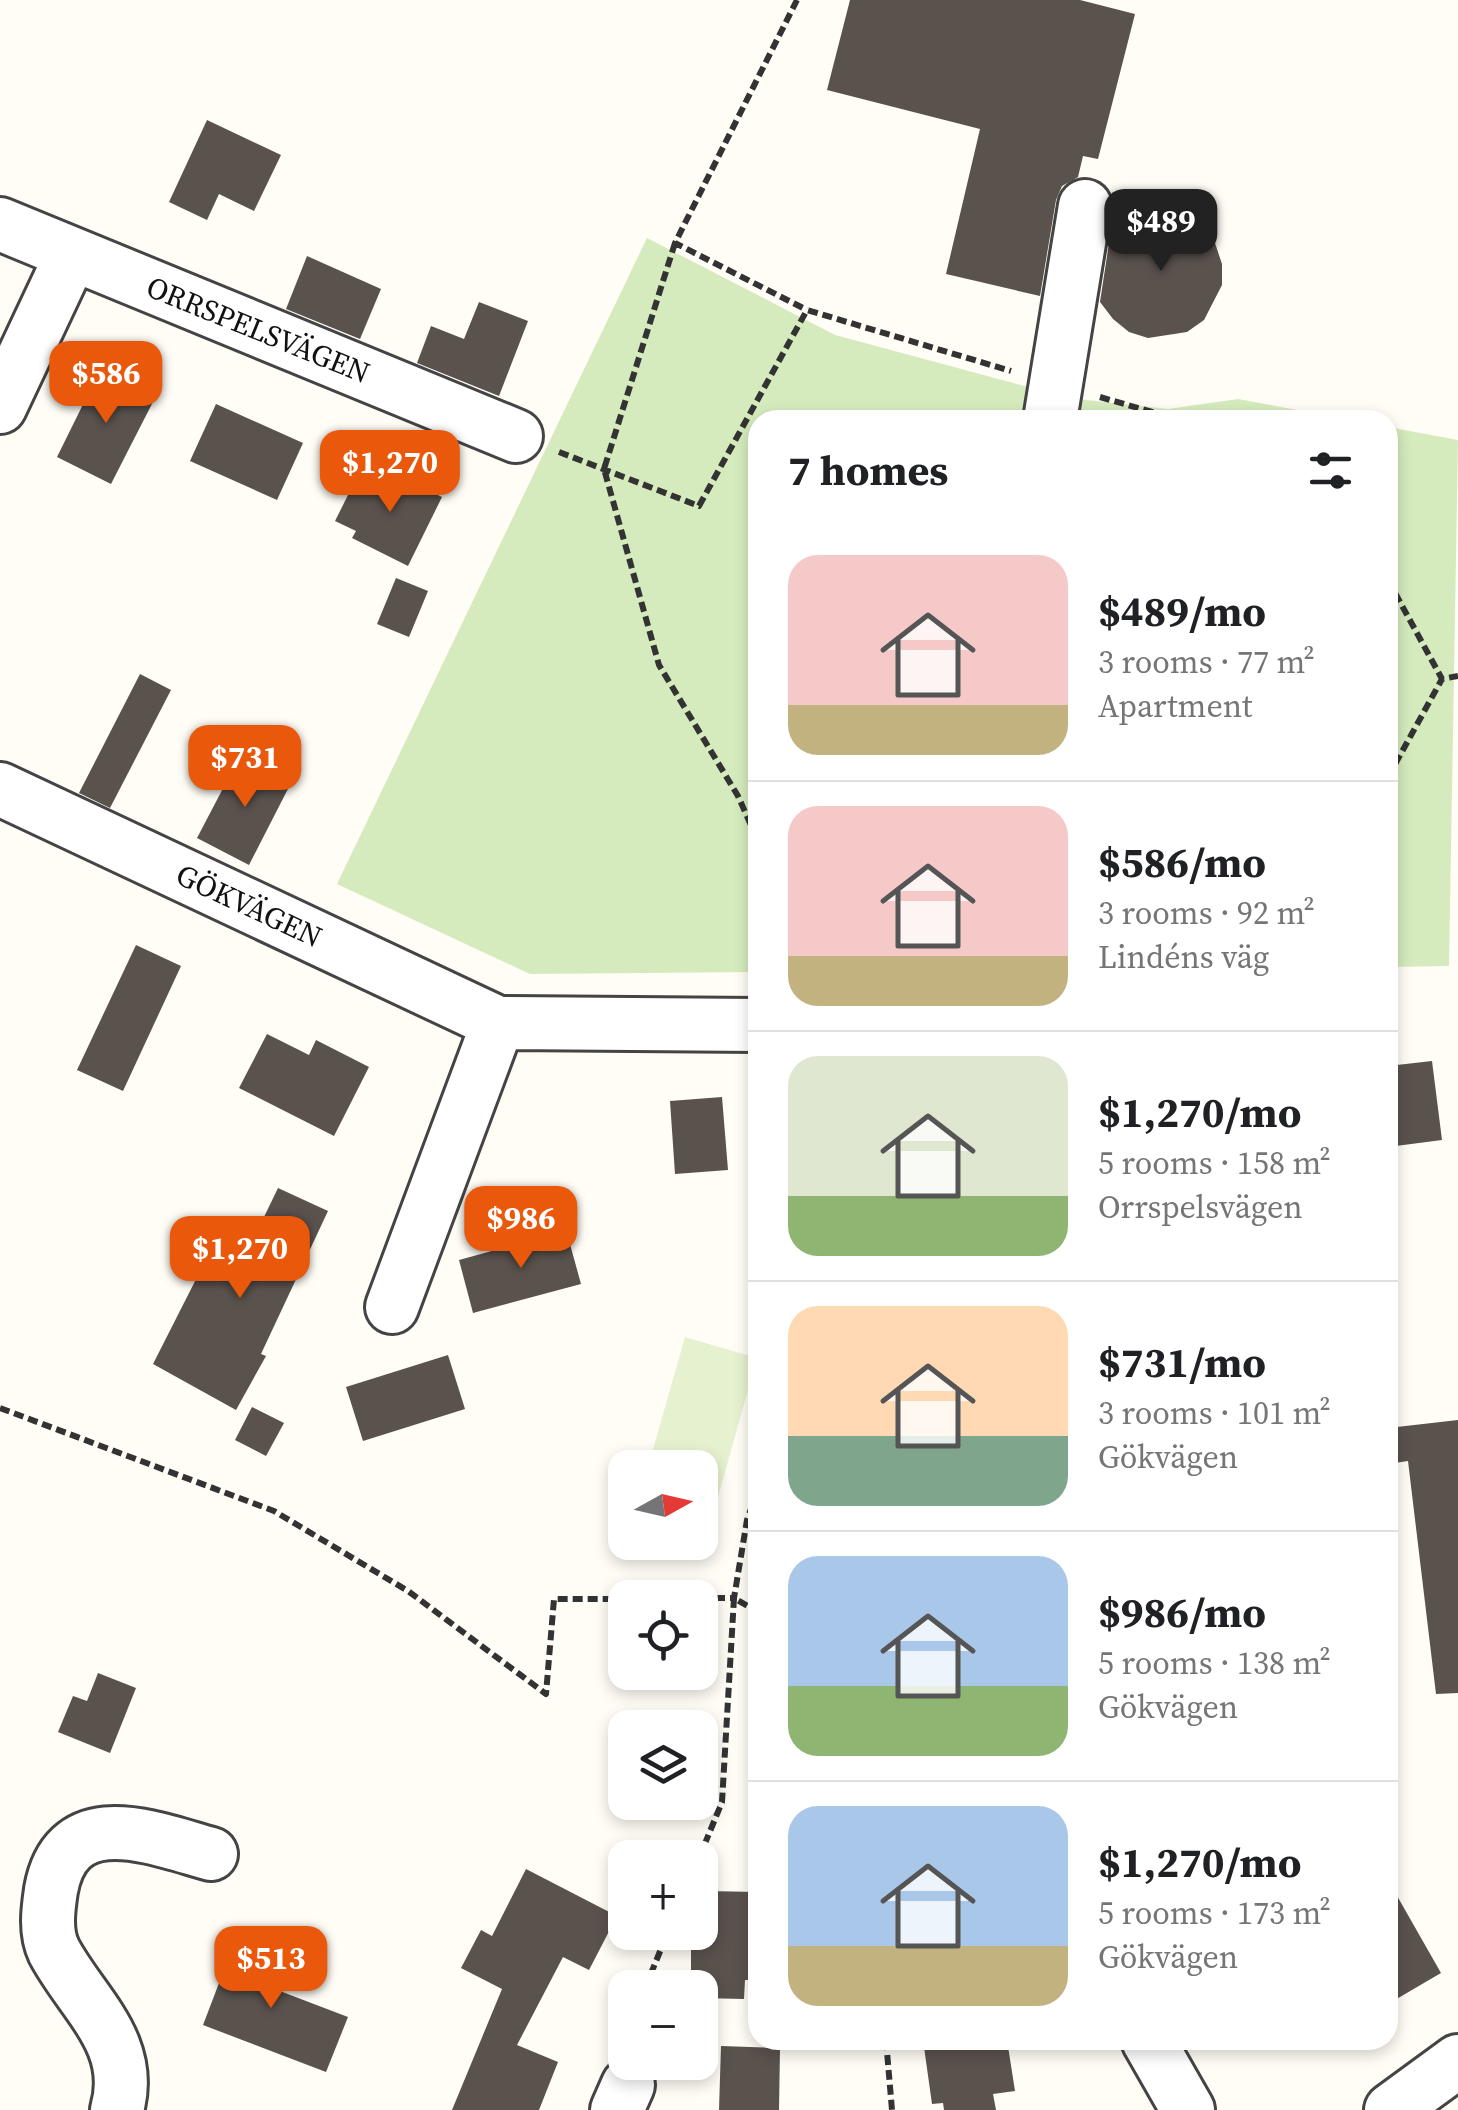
<!DOCTYPE html>
<html lang="en">
<head>
<meta charset="utf-8">
<style>
	:root { --surface:#fff; --page:#f2f2f2; --text:#202124; --muted:#757577; --line:#e0e0e0; --accent:#ea580c }
	body { margin:0; font-family:"Source Serif 4",serif; background:var(--page); color:var(--text); height:100vh; display:flex; flex-direction:column; font-size:38px; white-space:nowrap }
	* { box-sizing:border-box; margin:0 }
	p { font-size:32px; color:var(--muted) }
	.icon { flex:none; width:55px; height:55px; fill:none; stroke:currentColor; stroke-width:2; stroke-linecap:round; stroke-linejoin:round }
	.map { position:relative; flex:1; overflow:hidden }
	.side { position:absolute; left:748px; top:410px; width:650px; height:1640px; display:flex; flex-direction:column; background:var(--surface); border-radius:30px; box-shadow:0 5px 15px #0003 }
	.side>* { flex:none }
	.needle { width:65px; rotate:82deg }
	.buttons { position:absolute; left:608px; top:1450px; display:grid; gap:20px }
	.buttons a { display:grid; place-items:center; width:110px; height:110px; border-radius:20px; background:var(--surface); box-shadow:0 5px 15px #0003; font-size:50px }
	.price { position:absolute; translate:-50% -85px; padding:0 22px; border-radius:20px; background:var(--accent); color:#fff; font-size:32px; line-height:65px; filter:drop-shadow(0 2px 5px #0008) }
	.price::after { content:''; position:absolute; left:50%; top:60px; width:30px; height:22px; margin-left:-15px; background:inherit; clip-path:polygon(0 0,100% 0,50% 100%) }
	.price.selected { background:#222; color:#fff }
	ul { padding:0; list-style:none }
	li { display:flex; align-items:center; gap:30px; height:250px; padding:0 40px }
	li+li { border-top:2px solid var(--line) }
	li span { display:grid; place-items:center; flex:none; width:280px; height:200px; border-radius:30px; color:#555 }
	li>.icon { margin-inline-start:auto }
	span .icon { width:120px; height:120px; fill:#fffc; stroke-width:1 }
	li b { font-size:42px }
	h2 { display:flex; justify-content:space-between; align-items:center; height:120px; padding:0 40px; font-size:42px }
	.map>svg:first-child { display:block }
	.green { fill:#d5ebbd }
	.pitch { fill:#e6f2cf }
	.building { fill:#5a524d }
	.lines { fill:none; stroke-linecap:round; stroke-linejoin:round }
	.minor-casing { stroke:#444; stroke-width:58 }
	.path { stroke:#333; stroke-width:6; stroke-dasharray:10 5; stroke-linecap:butt }
	.minor { stroke:#fff; stroke-width:52 }
	.labels { text-anchor:middle; stroke-width:10; stroke-linejoin:round; paint-order:stroke }
	.street-label { font-size:30px; fill:#111; stroke:#fff }
</style>
</head>
<body>
<div class="map">
<svg width="1458" height="2110" viewBox="0 0 1458 2110">
	<rect width="100%" height="100%" fill="#fffdf5"/>
	<path class="green" d="M647,238L835,335L1069,398L1168,409L1238,399L1351,420H758L757,972L530,974L337,884Z
		M1388,427L1458,440L1449,966L1388,967Z"/>
	<path class="pitch" d="M685,1337L757,1358L716,1504L700,1499V1468L648,1467Z"/>
	<path class="building" d="M850,0H1080L1135,14L1098,159L1083,156L1078,177L1062,186L1056,200L1040,296L946,274L980,129L827,90Z
		M207,120L281,155L254,211L219,194L207,220L169,202Z
		M1162,209L1183,214L1201,226L1215,243L1222,264V285L1204,320L1187,332L1148,338L1129,332L1113,319L1100,302L1111,230L1143,211Z
		M307,256L381,289L360,339L286,309Z
		M479,302L528,321L499,396L417,363L431,326L464,339Z
		M101,368L156,396L111,484L57,457Z
		M216,404L303,443L277,500L190,461Z
		M382,467L442,497L408,566L352,538L356,531L335,521L355,481L371,488Z
		M396,578L428,591L409,637L377,624Z
		M140,674L171,690L110,808L79,793Z
		M241,754L292,781L249,865L197,838Z
		M136,945L181,966L123,1091L77,1070Z
		M267,1034L309,1055L316,1040L369,1067L334,1136L239,1088Z
		M1432,1061L1442,1140L1388,1147V1066Z
		M722,1097L728,1170L675,1174L670,1101Z
		M278,1188L328,1211L261,1354L266,1356L236,1410L153,1364L221,1230L251,1244Z
		M565,1226L581,1284L473,1313L459,1260L525,1242L523,1237Z
		M448,1355L465,1409L363,1441L346,1387Z
		M252,1407L284,1423L266,1456L235,1440Z
		M1458,1420V1693L1436,1694L1408,1461L1388,1464V1428Z
		M98,1673L136,1688L110,1753L58,1732L73,1696L87,1701Z
		M526,1869L617,1916L589,1970L563,1957L517,2045L558,2062L539,2110H452L502,1989L461,1968L481,1930L492,1936Z
		M1388,1880L1441,1973L1388,2004Z
		M706,1891L758,1892V1980H745L744,1999L700,1998V1988H691V1945L705,1946Z
		M237,1936L277,1951L264,1985L348,2017L326,2072L203,2025Z
		M923,2040H1007L1015,2091L993,2094L996,2110H944L943,2103L932,2104Z
		M721,2046L780,2048L779,2110H719Z"/>
	<g class="lines">
		<defs>
			<path id="minor" d="M0,224L516,436
				M0,407L72,254
				M1050,420L1085,206
				M0,789L498,1023L758,1025
				M392,1307L498,1023
				M1148,2040L1188,2110
				M117,2110C136,2043 82,2004 54,1951C45,1932 48,1910 51,1890C67,1802 153,1838 211,1854
				M617,2110L628,2085
				M1391,2110L1458,2061"/>
		</defs>
		<use href="#minor" class="minor-casing"/>
		<path class="path" d="M797,0L675,243L807,310
			M675,243L604,469L659,665L738,796L758,841
			M1100,397L1180,420
			M559,452L699,506L807,310L1011,371
			M1388,580L1442,679L1458,676
			M1388,777L1442,679
			M0,1408L274,1511L408,1591L546,1694L554,1599H625
			M700,1598H734L747,1520L758,1489
			M699,1858L722,1802L734,1598L758,1612
			M645,1988L668,1932
			M886,2040L892,2110"/>
		<use href="#minor" class="minor"/>
	</g>
	<g class="labels">
		<g class="street-label">
			<text transform="translate(258 330) rotate(22)" y="10">ORRSPELSVÄGEN</text>
			<text transform="translate(249 906) rotate(25)" y="10">GÖKVÄGEN</text>
		</g>
	</g>
</svg>
<div class="buttons">
<a><svg class="needle" viewBox="-14 -14 28 28"><path d="M0-13l5 13h-10z" fill="#e53935"/><path d="M0 13l5-13h-10z" fill="#757577"/></svg></a>
<a><svg class="icon" aria-label="locate" viewBox="0 0 24 24"><circle cx="12" cy="12" r="6"/><path d="M12 2v4M12 18v4M2 12h4M18 12h4"/></svg></a>
<a><svg class="icon" aria-label="layers" viewBox="0 0 24 24"><path d="M12 4l9 5-9 5-9-5zM3 14l9 5 9-5"/></svg></a>
<a>+</a>
<a>−</a>
</div>
<b class="price selected" style="left:1161px;top:274px">$489</b>
<b class="price" style="left:106px;top:426px">$586</b>
<b class="price" style="left:390px;top:515px">$1,270</b>
<b class="price" style="left:245px;top:810px">$731</b>
<b class="price" style="left:521px;top:1271px">$986</b>
<b class="price" style="left:240px;top:1301px">$1,270</b>
<b class="price" style="left:271px;top:2011px">$513</b>
<section class="side">
<h2>7 homes<svg class="icon" aria-label="filters" viewBox="0 0 24 24"><path d="M4 7h16M4 17h16"/><circle cx="9" cy="7" r="2"/><circle cx="15" cy="17" r="2"/></svg></h2>
<ul>
<li><span style="background:linear-gradient(#f6c9c9 75%,#c2b280 0)"><svg class="icon" aria-label="home" viewBox="0 0 24 24"><path d="M3 11l9-7 9 7M6 9v11h12V9"/></svg></span><div><b>$489/mo</b><p>3 rooms · 77 m²</p><p>Apartment</p></div></li>
<li><span style="background:linear-gradient(#f6c9c9 75%,#c2b280 0)"><svg class="icon" aria-label="home" viewBox="0 0 24 24"><path d="M3 11l9-7 9 7M6 9v11h12V9"/></svg></span><div><b>$586/mo</b><p>3 rooms · 92 m²</p><p>Lindéns väg</p></div></li>
<li><span style="background:linear-gradient(#dfe7d0 70%,#8fb573 0)"><svg class="icon" aria-label="home" viewBox="0 0 24 24"><path d="M3 11l9-7 9 7M6 9v11h12V9"/></svg></span><div><b>$1,270/mo</b><p>5 rooms · 158 m²</p><p>Orrspelsvägen</p></div></li>
<li><span style="background:linear-gradient(#ffd9b3 65%,#7fa58c 0)"><svg class="icon" aria-label="home" viewBox="0 0 24 24"><path d="M3 11l9-7 9 7M6 9v11h12V9"/></svg></span><div><b>$731/mo</b><p>3 rooms · 101 m²</p><p>Gökvägen</p></div></li>
<li><span style="background:linear-gradient(#a9c7e8 65%,#8fb573 0)"><svg class="icon" aria-label="home" viewBox="0 0 24 24"><path d="M3 11l9-7 9 7M6 9v11h12V9"/></svg></span><div><b>$986/mo</b><p>5 rooms · 138 m²</p><p>Gökvägen</p></div></li>
<li><span style="background:linear-gradient(#a9c7e8 70%,#c2b280 0)"><svg class="icon" aria-label="home" viewBox="0 0 24 24"><path d="M3 11l9-7 9 7M6 9v11h12V9"/></svg></span><div><b>$1,270/mo</b><p>5 rooms · 173 m²</p><p>Gökvägen</p></div></li>
</ul>
</section>
</div>
</body>
</html>
